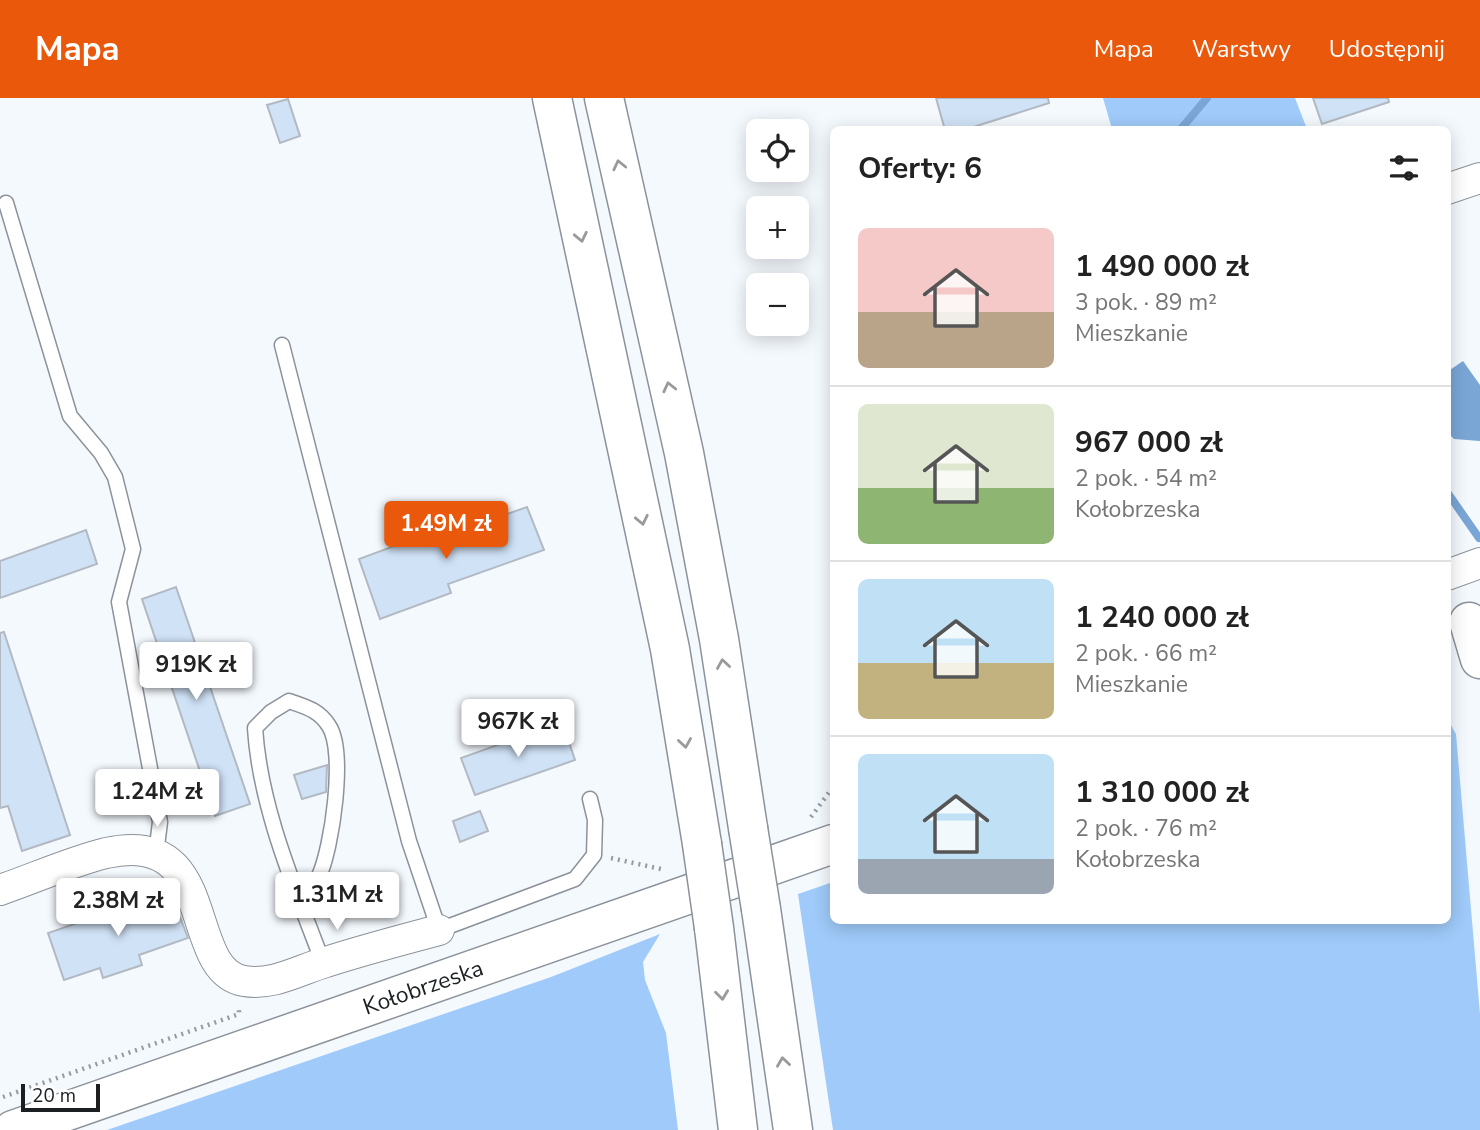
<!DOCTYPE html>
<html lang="pl">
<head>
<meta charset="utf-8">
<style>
	:root { --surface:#fff; --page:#f6f6f6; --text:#222; --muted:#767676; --line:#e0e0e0; --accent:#ea580c }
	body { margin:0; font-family:"Nunito Sans",sans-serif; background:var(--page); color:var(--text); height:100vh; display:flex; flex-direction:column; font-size:26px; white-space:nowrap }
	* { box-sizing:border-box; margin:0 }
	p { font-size:23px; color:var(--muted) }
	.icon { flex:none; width:38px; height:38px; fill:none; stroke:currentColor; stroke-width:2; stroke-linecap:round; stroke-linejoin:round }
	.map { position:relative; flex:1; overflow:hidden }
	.sheet { position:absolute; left:830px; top:28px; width:621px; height:798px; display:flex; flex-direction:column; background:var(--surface); border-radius:10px; box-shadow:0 4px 18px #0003 }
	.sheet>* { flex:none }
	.tools { position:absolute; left:746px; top:21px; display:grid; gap:14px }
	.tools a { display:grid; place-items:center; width:63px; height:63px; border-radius:10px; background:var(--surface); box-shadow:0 4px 18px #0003; font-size:35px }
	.scale { position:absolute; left:21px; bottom:18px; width:79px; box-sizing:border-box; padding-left:7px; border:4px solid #1c1f22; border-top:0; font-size:19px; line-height:24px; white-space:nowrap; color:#1c1f22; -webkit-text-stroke:5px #fff; paint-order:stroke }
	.price { position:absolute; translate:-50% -60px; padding:0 16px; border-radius:7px; background:#fff; color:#222; font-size:23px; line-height:46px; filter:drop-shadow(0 2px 4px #0008) }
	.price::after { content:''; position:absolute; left:50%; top:42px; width:21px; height:16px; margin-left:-10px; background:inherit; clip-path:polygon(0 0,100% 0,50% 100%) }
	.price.selected { background:var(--accent); color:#fff }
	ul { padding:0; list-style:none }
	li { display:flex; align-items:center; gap:21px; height:175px; padding:0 28px }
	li+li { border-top:2px solid var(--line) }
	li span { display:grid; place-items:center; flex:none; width:196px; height:140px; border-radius:10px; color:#555 }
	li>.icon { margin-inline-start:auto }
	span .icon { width:84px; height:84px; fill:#fffc; stroke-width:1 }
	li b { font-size:30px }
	h2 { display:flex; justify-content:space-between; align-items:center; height:84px; padding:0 28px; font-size:30px }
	header { display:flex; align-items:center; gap:42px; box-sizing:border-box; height:98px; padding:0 35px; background:var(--accent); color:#fff }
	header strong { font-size:33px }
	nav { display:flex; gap:38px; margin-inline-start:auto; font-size:24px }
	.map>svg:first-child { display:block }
	.green { fill:#9fcaf9 }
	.water { fill:#7aa6d6 }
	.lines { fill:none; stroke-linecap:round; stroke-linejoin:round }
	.stream { stroke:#7aa6d6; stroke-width:8 }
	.building { fill:#d0e2f6; stroke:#b2b9c2; stroke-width:2 }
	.lane-casing { stroke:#8b929a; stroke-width:17 }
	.street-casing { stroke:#8b929a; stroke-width:32 }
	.secondary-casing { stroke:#8b929a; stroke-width:41 }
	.highway-casing { stroke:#8b929a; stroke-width:41 }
	.path { stroke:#969b9f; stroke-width:4.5; stroke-dasharray:2 5; stroke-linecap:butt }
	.lane { stroke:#fff; stroke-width:14 }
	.street { stroke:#fff; stroke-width:30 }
	.secondary { stroke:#fff; stroke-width:38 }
	.highway { stroke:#fff; stroke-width:38 }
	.highway-bridge-casing { stroke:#8b929a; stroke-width:41; stroke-linecap:butt }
	.highway-bridge { stroke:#fff; stroke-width:38 }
	.oneway { stroke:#999a9c }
	.labels { text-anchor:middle; stroke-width:6; stroke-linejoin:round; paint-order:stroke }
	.street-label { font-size:23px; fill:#1c1f22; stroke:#fff }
</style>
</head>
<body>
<header>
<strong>Mapa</strong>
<nav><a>Mapa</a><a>Warstwy</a><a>Udostępnij</a></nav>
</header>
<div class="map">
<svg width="1480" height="1032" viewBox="0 0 1480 1032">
	<rect width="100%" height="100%" fill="#f4f9fe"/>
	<path class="green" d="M1103,0H1295L1307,31H1112Z
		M1447,620L1456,636L1480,916V1032H833L798,796L833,784V822H1447Z
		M660,836L643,864L645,882L666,935L678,1032H107L551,879Z"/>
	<path class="water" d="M1463,263L1480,287V343L1454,341L1447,334V274Z"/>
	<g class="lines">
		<path class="stream" d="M1180,32L1207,0
			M1447,394L1479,440"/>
	</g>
	<path class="building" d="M936,0H1048L1049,5L964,32H945Z
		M1313,0H1388L1389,4L1322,26Z
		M288,1L300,38L280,45L267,7Z
		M527,409L544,452L448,486L451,495L380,521L359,461L437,432L440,440Z
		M86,432L97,466L0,500V463Z
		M176,489L250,706L215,718L142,501Z
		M4,534L70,737L22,753L8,708L0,710V535Z
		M562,624L575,662L475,697L461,660Z
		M327,667L326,694L302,701L294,677Z
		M480,713L488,733L460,744L453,723Z
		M170,793L188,840L139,857L142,867L103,880L100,870L64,882L48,835Z"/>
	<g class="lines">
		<defs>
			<path id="lane" d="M6,105L70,318L101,355L115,379L133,451L119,504L160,724L156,756
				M282,247L409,743L439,832L575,781L594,757L595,722L590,701
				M301,806C307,797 315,788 319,778C332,750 346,654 329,628C319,612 306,609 289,603L271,614L255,630C260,710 295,790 323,865"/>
			<path id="street" d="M1447,91L1480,80
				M1447,477L1480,465
				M0,792C35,780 70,764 106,755C221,729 181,872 244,883C273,888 299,872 326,864C363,852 401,842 439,832"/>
			<path id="secondary" d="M13,1032L833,746"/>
			<path id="highway" d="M552,0L670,551L702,746
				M604,0L684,355L719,541L748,730
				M1469,524L1480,561
				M761,811L793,1032
				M714,830L738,1032"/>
		</defs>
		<use href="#lane" class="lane-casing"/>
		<use href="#street" class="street-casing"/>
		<use href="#secondary" class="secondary-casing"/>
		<use href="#highway" class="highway-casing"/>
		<path class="path" d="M811,719L833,689
			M611,760L661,771
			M3,999L239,916V909"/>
		<use href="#lane" class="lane"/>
		<use href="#street" class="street"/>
		<use href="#secondary" class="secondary"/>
		<use href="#highway" class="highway"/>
		<defs>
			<path id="highway-bridge" d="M748,730L761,811
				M702,746L714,830"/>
		</defs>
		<use href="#highway-bridge" class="highway-bridge-casing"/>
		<use href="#highway-bridge" class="highway-bridge"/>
	</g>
	<defs><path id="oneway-chevron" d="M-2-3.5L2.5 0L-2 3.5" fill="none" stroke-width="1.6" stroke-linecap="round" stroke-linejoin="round" transform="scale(1.75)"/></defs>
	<g class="oneway">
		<use href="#oneway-chevron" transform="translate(619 67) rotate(-103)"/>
		<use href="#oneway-chevron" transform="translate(581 139) rotate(78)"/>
		<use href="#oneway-chevron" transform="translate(669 289) rotate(-103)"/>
		<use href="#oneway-chevron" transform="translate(642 422) rotate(78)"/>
		<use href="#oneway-chevron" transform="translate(723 566) rotate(-99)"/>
		<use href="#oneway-chevron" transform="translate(685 645) rotate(81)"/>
		<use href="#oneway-chevron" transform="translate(722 897) rotate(83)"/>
		<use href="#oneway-chevron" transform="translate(783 964) rotate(-98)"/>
	</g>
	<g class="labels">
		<g class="street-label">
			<text transform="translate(423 889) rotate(-19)" y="8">Kołobrzeska</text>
		</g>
	</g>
</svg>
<div class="tools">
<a><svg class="icon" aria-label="locate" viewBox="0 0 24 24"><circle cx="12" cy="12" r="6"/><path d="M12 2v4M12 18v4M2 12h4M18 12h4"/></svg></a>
<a>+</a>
<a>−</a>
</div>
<div class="scale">20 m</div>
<b class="price selected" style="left:446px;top:463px">1.49M zł</b>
<b class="price" style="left:196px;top:604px">919K zł</b>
<b class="price" style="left:518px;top:661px">967K zł</b>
<b class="price" style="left:157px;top:731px">1.24M zł</b>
<b class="price" style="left:337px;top:834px">1.31M zł</b>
<b class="price" style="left:118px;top:840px">2.38M zł</b>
<section class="sheet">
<h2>Oferty: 6<svg class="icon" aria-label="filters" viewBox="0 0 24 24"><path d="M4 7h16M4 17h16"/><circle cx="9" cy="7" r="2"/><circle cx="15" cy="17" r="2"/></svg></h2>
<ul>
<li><span style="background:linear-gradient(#f6c9c9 60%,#b9a48a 0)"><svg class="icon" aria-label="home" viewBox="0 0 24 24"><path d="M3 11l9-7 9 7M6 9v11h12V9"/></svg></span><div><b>1 490 000 zł</b><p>3 pok. · 89 m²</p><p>Mieszkanie</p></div></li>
<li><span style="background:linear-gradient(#dfe7d0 60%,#8fb573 0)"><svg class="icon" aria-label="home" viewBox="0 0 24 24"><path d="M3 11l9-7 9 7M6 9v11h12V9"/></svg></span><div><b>967 000 zł</b><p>2 pok. · 54 m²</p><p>Kołobrzeska</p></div></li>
<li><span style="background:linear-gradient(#bfe0f5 60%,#c2b280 0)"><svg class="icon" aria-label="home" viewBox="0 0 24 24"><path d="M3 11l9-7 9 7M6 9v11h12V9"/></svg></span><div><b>1 240 000 zł</b><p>2 pok. · 66 m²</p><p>Mieszkanie</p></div></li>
<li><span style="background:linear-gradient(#bfe0f5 75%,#9aa5b1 0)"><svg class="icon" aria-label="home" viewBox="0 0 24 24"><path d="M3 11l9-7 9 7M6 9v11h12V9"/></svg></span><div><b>1 310 000 zł</b><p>2 pok. · 76 m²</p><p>Kołobrzeska</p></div></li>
</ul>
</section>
</div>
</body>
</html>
